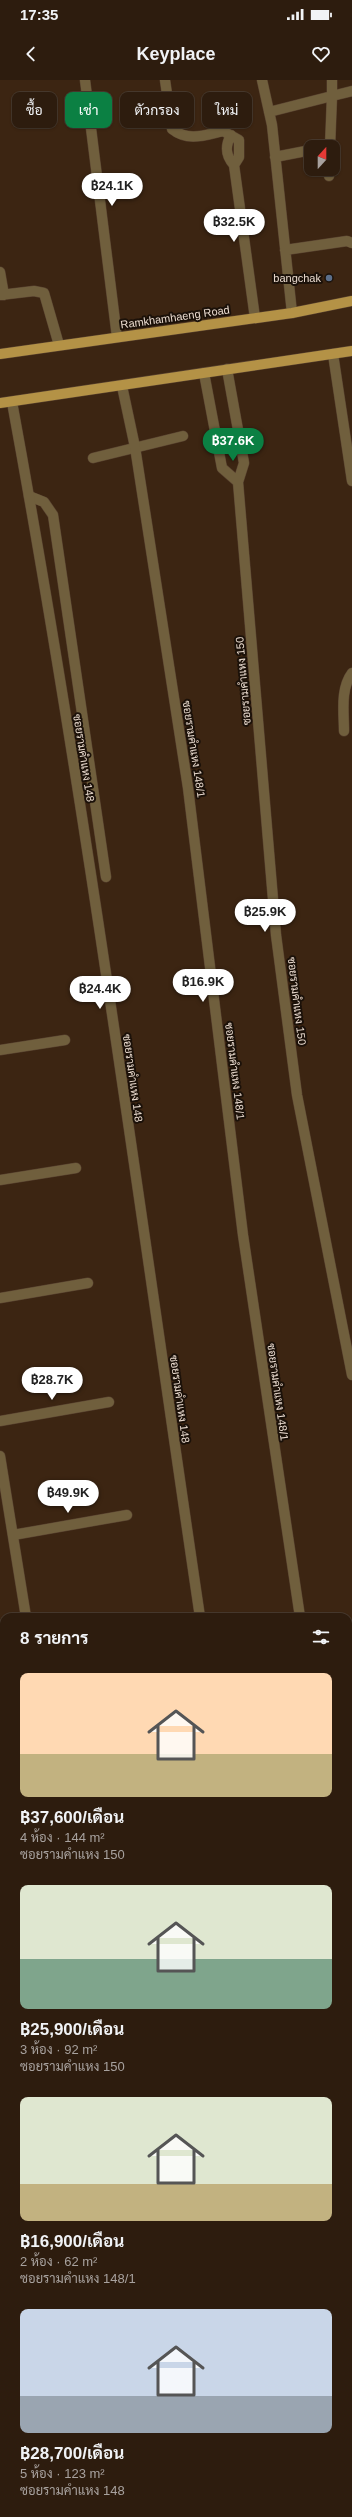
<!DOCTYPE html>
<html lang="th">
<head>
<meta charset="utf-8">
<style>
	:root { --surface:#2d1c0e; --page:#352517; --text:#f1f3f6; --muted:#a7a19e; --line:#483a2e; --accent:#0b8043 }
	body { margin:0; font-family:Helvetica,Sarabun,sans-serif; background:var(--page); color:var(--text); height:100vh; display:flex; flex-direction:column; font-size:15px; white-space:nowrap }
	* { box-sizing:border-box; margin:0 }
	p { font-size:13px; color:var(--muted) }
	.icon { flex:none; width:22px; height:22px; fill:none; stroke:currentColor; stroke-width:2; stroke-linecap:round; stroke-linejoin:round }
	.map { position:relative; flex:1; overflow:hidden }
	.details { position:absolute; left:0px; top:1533px; width:352px; height:904px; display:flex; flex-direction:column; background:var(--surface); border-radius:12px 12px 0 0; box-shadow:0 1px 3px #0004,0 0 0 1px var(--line) }
	.details>* { flex:none }
	.top-card { position:absolute; left:12px; top:12px; width:328px; height:36px; display:flex; gap:8px }
	.needle { width:26px; rotate:21deg }
	.fabs { position:absolute; left:304px; top:60px; display:grid; gap:8px }
	.fabs a { display:grid; place-items:center; width:36px; height:36px; border-radius:8px; background:var(--surface); box-shadow:0 1px 3px #0004,0 0 0 1px var(--line); font-size:20px }
	.price { position:absolute; translate:-50% -34px; padding:0 9px; border-radius:14px; background:#fff; color:#222; font-size:13px; line-height:26px; filter:drop-shadow(0 1px 2px #0008) }
	.price::after { content:''; position:absolute; left:50%; top:24px; width:12px; height:9px; margin-left:-6px; background:inherit; clip-path:polygon(0 0,100% 0,50% 100%) }
	.price.selected { background:var(--accent); color:#fff }
	ul { padding:0; list-style:none }
	li { display:grid; align-content:center; gap:8px; height:212px; padding:0 20px }
	li span { display:grid; place-items:center; height:124px; border-radius:8px; color:#555 }
	li>.icon { margin-inline-start:auto }
	span .icon { width:72px; height:72px; fill:#fffc; stroke-width:1 }
	li b { font-size:17px }
	h2 { display:flex; justify-content:space-between; align-items:center; height:48px; padding:0 20px; font-size:17px }
	.tag { padding:0 14px; border-radius:8px; background:var(--surface); box-shadow:0 1px 3px #0004,0 0 0 1px var(--line); font-size:14px; line-height:36px }
	.tag.selected { background:var(--accent); color:#fff }
	.status { display:flex; justify-content:space-between; align-items:center; height:28px; padding:0 20px; background:var(--surface); direction:ltr }
	.status svg { height:11px; fill:currentColor }
	header { display:flex; justify-content:space-between; align-items:center; height:52px; padding:0 20px; background:var(--surface); font-size:18px; font-weight:700 }
	.map>svg:first-child { display:block }
	.lines { fill:none; stroke-linecap:round; stroke-linejoin:round }
	.lane-casing { stroke:#584230; stroke-width:11 }
	.street-casing { stroke:#584230; stroke-width:11 }
	.primary-casing { stroke:#584230; stroke-width:11 }
	.lane { stroke:#705f3d; stroke-width:10 }
	.street { stroke:#705f3d; stroke-width:10 }
	.primary { stroke:#b49246; stroke-width:10 }
	.service-dot { fill:#5c6f8a; stroke:#1b1109; stroke-width:1.5 }
	.labels { text-anchor:middle; stroke-width:4; stroke-linejoin:round; paint-order:stroke }
	.poi-label { font-size:11px; fill:#ebdcd0; stroke:#1b1109; text-anchor:end }
	.street-label { font-size:11px; fill:#ebdcd0; stroke:#1b1109 }
</style>
</head>
<body>
<div class="status"><b>17:35</b><svg viewBox="0 0 49 12"><path d="M0 12V9h3v3zM5 12V6h3v6zM10 12V3h3v9zM15 12V0h3v12zM26 1h20v11H26zM47 4h2v5h-2z"/></svg></div>
<header><svg class="icon" aria-label="back" viewBox="0 0 24 24"><path d="M15 5l-7 7 7 7"/></svg>Keyplace<svg class="icon" aria-label="heart" viewBox="0 0 24 24"><path d="M12 20l-8-8c-3-5 5-10 8-4 3-6 11-1 8 4z"/></svg></header>
<div class="map">
<svg width="352" height="2437" viewBox="0 0 352 2437">
	<rect width="100%" height="100%" fill="#3c2512"/>
	<g class="lines">
		<defs>
			<path id="lane" d="M262,0L272,45L292,233
				M269,32L332,16V0
				M330,67L332,16L352,11
				M275,77L311,70
				M329,96V89
				M285,170L347,161L352,163
				M0,192L4,215
				M0,215L34,211L44,213L59,265
				M333,274L352,401
				M93,378L183,356
				M29,416L44,422L53,435L106,797
				M344,651C344,633 340,609 352,593
				M348,2180L352,2172
				M348,2192L352,2200"/>
			<path id="street" d="M85,0L117,257
				M165,0L172,49C188,62 205,55 223,51L239,60V77L234,85
				M231,55C225,66 225,75 234,85L255,238
				M204,293L222,388L238,402L244,383L227,289
				M122,306L135,367L188,708L243,1155L300,1537
				M12,322C86,725 140,1131 200,1537
				M238,402L276,855L297,1015L352,1295
				M0,970L65,960
				M0,1100L76,1088
				M0,1218L88,1203
				M0,1341L109,1322
				M0,1376L26,1537
				M13,1455L127,1435
				M0,1714H1
				M0,1823L4,1822
				M0,1933H4
				M0,2042H4
				M0,2151L4,2150
				M0,2258L4,2257
				M348,2339L352,2340
				M0,2394L4,2393"/>
			<path id="primary" d="M0,274L292,233L352,221
				M0,323L352,271"/>
		</defs>
		<use href="#lane" class="lane-casing"/>
		<use href="#street" class="street-casing"/>
		<use href="#primary" class="primary-casing"/>
		<use href="#lane" class="lane"/>
		<use href="#street" class="street"/>
		<use href="#primary" class="primary"/>
	</g>
	<circle class="service-dot" cx="329" cy="198" r="4"/>
	<g class="labels">
		<g class="poi-label">
			<text x="321" y="202">bangchak</text>
		</g>
		<g class="street-label">
			<text transform="translate(175 237) rotate(-8)" y="4">Ramkhamhaeng Road</text>
			<text transform="translate(243 601) rotate(-95)" y="4">ซอยรามคำแหง 150</text>
			<text transform="translate(194 669) rotate(81)" y="4">ซอยรามคำแหง 148/1</text>
			<text transform="translate(84 678) rotate(81)" y="4">ซอยรามคำแหง 148</text>
			<text transform="translate(297 921) rotate(83)" y="4">ซอยรามคำแหง 150</text>
			<text transform="translate(235 991) rotate(83)" y="4">ซอยรามคำแหง 148/1</text>
			<text transform="translate(133 998) rotate(82)" y="4">ซอยรามคำแหง 148</text>
			<text transform="translate(278 1312) rotate(82)" y="4">ซอยรามคำแหง 148/1</text>
			<text transform="translate(180 1319) rotate(82)" y="4">ซอยรามคำแหง 148</text>
		</g>
	</g>
</svg>
<div class="fabs">
<a><svg class="needle" viewBox="-14 -14 28 28"><path d="M0-13l5 13h-10z" fill="#e53935"/><path d="M0 13l5-13h-10z" fill="#a7a19e"/></svg></a>
</div>
<b class="price" style="left:112px;top:127px">฿24.1K</b>
<b class="price" style="left:234px;top:163px">฿32.5K</b>
<b class="price selected" style="left:233px;top:382px">฿37.6K</b>
<b class="price" style="left:265px;top:853px">฿25.9K</b>
<b class="price" style="left:203px;top:923px">฿16.9K</b>
<b class="price" style="left:100px;top:930px">฿24.4K</b>
<b class="price" style="left:52px;top:1321px">฿28.7K</b>
<b class="price" style="left:68px;top:1434px">฿49.9K</b>
<div class="top-card">
<a class="tag">ซื้อ</a>
<a class="tag selected">เช่า</a>
<a class="tag">ตัวกรอง</a>
<a class="tag">ใหม่</a>
</div>
<section class="details">
<h2>8 รายการ<svg class="icon" aria-label="filters" viewBox="0 0 24 24"><path d="M4 7h16M4 17h16"/><circle cx="9" cy="7" r="2"/><circle cx="15" cy="17" r="2"/></svg></h2>
<ul>
<li><span style="background:linear-gradient(#ffd9b3 65%,#c2b280 0)"><svg class="icon" aria-label="home" viewBox="0 0 24 24"><path d="M3 11l9-7 9 7M6 9v11h12V9"/></svg></span><div><b>฿37,600/เดือน</b><p>4 ห้อง · 144 m²</p><p>ซอยรามคำแหง 150</p></div></li>
<li><span style="background:linear-gradient(#dfe7d0 60%,#7fa58c 0)"><svg class="icon" aria-label="home" viewBox="0 0 24 24"><path d="M3 11l9-7 9 7M6 9v11h12V9"/></svg></span><div><b>฿25,900/เดือน</b><p>3 ห้อง · 92 m²</p><p>ซอยรามคำแหง 150</p></div></li>
<li><span style="background:linear-gradient(#dfe7d0 70%,#c2b280 0)"><svg class="icon" aria-label="home" viewBox="0 0 24 24"><path d="M3 11l9-7 9 7M6 9v11h12V9"/></svg></span><div><b>฿16,900/เดือน</b><p>2 ห้อง · 62 m²</p><p>ซอยรามคำแหง 148/1</p></div></li>
<li><span style="background:linear-gradient(#c9d6e8 70%,#9aa5b1 0)"><svg class="icon" aria-label="home" viewBox="0 0 24 24"><path d="M3 11l9-7 9 7M6 9v11h12V9"/></svg></span><div><b>฿28,700/เดือน</b><p>5 ห้อง · 123 m²</p><p>ซอยรามคำแหง 148</p></div></li>
</ul>
</section>
</div>
</body>
</html>
